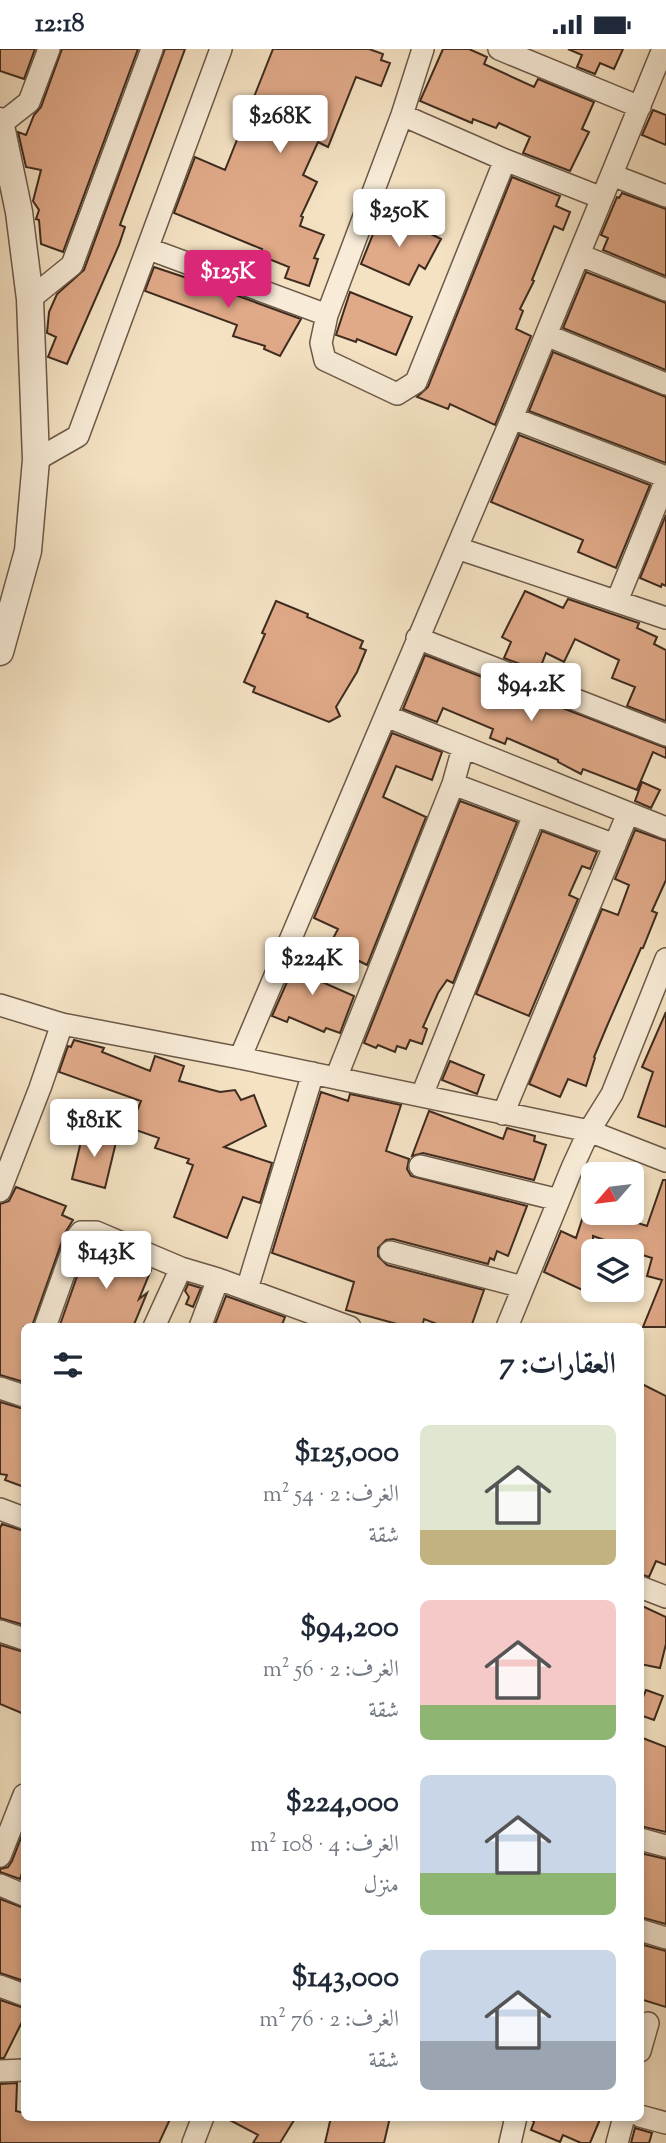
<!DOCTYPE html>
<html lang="ar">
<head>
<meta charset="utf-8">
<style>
	:root { --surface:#fff; --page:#f2f2f3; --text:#1f2937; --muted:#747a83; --accent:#db2777 }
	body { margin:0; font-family:"Sorts Mill Goudy",Amiri,serif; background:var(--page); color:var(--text); direction:rtl; height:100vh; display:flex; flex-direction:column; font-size:26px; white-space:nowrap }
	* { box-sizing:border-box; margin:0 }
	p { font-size:23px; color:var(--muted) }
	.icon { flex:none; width:38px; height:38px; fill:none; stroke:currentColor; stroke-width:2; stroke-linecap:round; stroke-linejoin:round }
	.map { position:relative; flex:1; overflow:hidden; direction:ltr }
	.sheet { position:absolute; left:21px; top:1274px; width:623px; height:798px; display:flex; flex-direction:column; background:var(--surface); border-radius:10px; box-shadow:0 4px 10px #0003; direction:rtl }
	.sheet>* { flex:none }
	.needle { width:46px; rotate:242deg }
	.buttons { position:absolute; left:581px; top:1113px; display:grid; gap:14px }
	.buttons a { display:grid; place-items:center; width:63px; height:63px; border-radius:10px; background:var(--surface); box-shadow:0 4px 10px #0003; font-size:35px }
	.price { position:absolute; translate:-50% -60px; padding:0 16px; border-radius:7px; background:#fff; color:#222; font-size:23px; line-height:46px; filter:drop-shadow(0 2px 4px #0008) }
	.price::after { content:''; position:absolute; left:50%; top:42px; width:21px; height:16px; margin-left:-10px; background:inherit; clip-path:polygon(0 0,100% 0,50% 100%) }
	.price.active { background:var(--accent); color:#fff }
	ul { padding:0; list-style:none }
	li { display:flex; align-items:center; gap:21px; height:175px; padding:0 28px }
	li span { display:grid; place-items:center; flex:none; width:196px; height:140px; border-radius:10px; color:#555 }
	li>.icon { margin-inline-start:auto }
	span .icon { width:84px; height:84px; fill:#fffc; stroke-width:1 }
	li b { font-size:30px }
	h2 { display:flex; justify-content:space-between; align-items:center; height:84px; padding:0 28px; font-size:30px }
	.status { display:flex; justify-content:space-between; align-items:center; height:49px; padding:0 35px; background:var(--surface); direction:ltr }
	.status svg { height:19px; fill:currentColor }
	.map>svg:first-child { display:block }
	.building { fill:#e0a988; stroke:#3e2b1f; stroke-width:2 }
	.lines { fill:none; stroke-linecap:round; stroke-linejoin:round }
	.minor-casing { stroke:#6c5948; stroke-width:24 }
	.tertiary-casing { stroke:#6c5948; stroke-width:29 }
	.minor { stroke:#f8ecd8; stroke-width:21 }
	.tertiary { stroke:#f8ecd8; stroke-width:26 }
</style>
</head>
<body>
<div class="status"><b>12:18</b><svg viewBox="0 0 49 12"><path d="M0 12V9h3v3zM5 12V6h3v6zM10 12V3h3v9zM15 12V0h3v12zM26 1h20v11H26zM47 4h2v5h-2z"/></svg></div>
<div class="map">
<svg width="666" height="2094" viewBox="0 0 666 2094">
	<rect width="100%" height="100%" fill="#f4e2c3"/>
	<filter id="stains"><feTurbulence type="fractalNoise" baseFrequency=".00286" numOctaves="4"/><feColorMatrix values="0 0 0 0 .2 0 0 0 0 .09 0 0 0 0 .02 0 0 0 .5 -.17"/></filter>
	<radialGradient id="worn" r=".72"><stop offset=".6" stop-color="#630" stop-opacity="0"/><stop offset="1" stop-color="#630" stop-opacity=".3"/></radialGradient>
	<path class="building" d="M0,0H35L24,30L0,22Z
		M62,0H138L63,203L41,195L39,171L36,170L39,161L33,152L41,121L26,118L18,83L26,86L34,66L41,58Z
		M165,0H185L120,176L125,178L119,196L67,315L48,308L56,288L47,284L49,263L57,245L84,221Z
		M273,0H369L383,5L381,11L390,14L381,37L356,28L328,98L318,93L303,126L317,133L301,167L303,168L300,177L324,186L314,209L318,210L309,237L285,229L289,218L259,206L262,200L174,164L195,108L225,121Z
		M443,0H469L487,8L484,15L534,38L538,30L594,53L582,80L589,83L570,122L523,104L530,88L499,74L496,79L473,70L472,74L420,52Z
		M568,0H623L614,20L600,14L595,25L577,18L582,6Z
		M653,61L666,66V96L642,86Z
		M512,128L560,147L556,157L570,163L563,181L554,177L532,231L534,232L520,260L523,262L516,280L531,287L495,376L450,355L448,360L417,348L428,338Z
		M622,144L666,160V227L603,201L608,189L601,186L617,148L619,149Z
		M381,165L412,178L413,176L441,190L425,220L419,216L409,236L361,215Z
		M154,218L208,236L301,270L280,307L264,300L265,297L233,287L237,276L145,242Z
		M586,223L666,254V321L563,279Z
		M350,243L412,268L396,306L357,290L356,293L336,286Z
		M553,303L666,348V414L529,362Z
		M519,386L650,436L616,519L578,503L583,491L491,453Z
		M666,466V537L662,535L661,538L640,529Z
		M525,542L563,559L568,550L639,574L637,579L657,588L654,595L666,601V672L627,657L635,638L612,629L619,611L575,590L564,613L546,604L539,622L504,609L511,593L502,588Z
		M276,552L308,565L307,568L363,592L360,599L366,601L357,623L336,658L340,667L329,673L253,643L255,638L244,633L265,585L262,584Z
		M425,606L666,699V709L653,703L637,741L583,720L581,725L558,713V711L507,689L505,695L490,689L493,680L443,659L437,673L403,660Z
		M392,684L442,703L432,731L396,717L383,748L426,768L367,916L329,897L338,880L314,869Z
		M642,733L660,741L651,759L635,752Z
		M460,752L517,773L453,934L447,931L438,944L423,978L427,980L422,995L410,991L406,1000L397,997L395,1003L378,996L376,999L364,994Z
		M635,781L666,792V831L652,862L657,864L643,899H641L607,977L594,1008L595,1009L586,1037L568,1030L560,1048L529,1035L602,860L618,866L629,836L615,830Z
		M542,782L597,803L590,820L582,817L569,846L578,850L529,967L476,945Z
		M302,899L324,908L313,929L354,947L340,984L326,979L324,983L289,968L287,973L272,967Z
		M666,963V1078L638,1068L653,1023L642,1018Z
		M74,991L104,999L102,1003L150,1022L155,1007L184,1017L179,1032L220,1043L235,1041L241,1051L254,1046L266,1077L224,1098L272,1114L260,1154L243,1148L227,1189L174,1168L193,1116L187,1114L189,1110L155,1099L159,1089L130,1079L141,1052L59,1023L68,997L71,998Z
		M450,1012L484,1026L477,1045L442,1031Z
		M321,1043L348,1052L350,1045L401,1056L386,1102L409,1110L407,1120L411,1127L527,1157L508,1207L497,1202L494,1211L490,1209L488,1215L393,1190L386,1191L378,1199V1207L387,1216L484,1241L471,1278H445L424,1270L422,1278H408L346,1261L354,1233L272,1204Z
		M429,1062L503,1090L507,1079L535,1087L534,1092L546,1096L534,1131L423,1104L412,1107Z
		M84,1080L117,1089L105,1139L72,1130Z
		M663,1131H666V1278H643L662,1231L647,1227L652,1209L636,1204V1202L593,1187V1246L544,1223L561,1182L576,1189L590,1146L593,1147V1164H607L647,1177Z
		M16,1138L66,1157L62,1166L73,1171L65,1184L32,1277L24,1278V1333L0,1326V1155L9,1152Z
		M88,1196H93L151,1221L139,1250L147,1244L133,1278L60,1276Z
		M188,1235L201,1239L193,1258L186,1255L189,1248L185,1242Z
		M226,1247L285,1268L281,1278H214Z
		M640,1334L666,1347V1516L656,1512L649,1528L640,1525Z
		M0,1353L24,1360V1438L5,1431L7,1426L0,1425Z
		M2,1475L24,1482V1576L0,1569V1479Z
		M640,1556L666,1568V1595L660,1619L640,1615Z
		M0,1596L24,1603V1665L0,1655Z
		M646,1641L663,1647L654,1671L640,1666V1655Z
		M640,1688L666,1698V1783L640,1777Z
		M24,1781V1818L20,1830L0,1823V1820L8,1818L12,1812Z
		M640,1804L666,1810V1875L640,1868Z
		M0,1850L24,1859V1932L0,1924Z
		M640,1895L666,1902V1958L640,1950Z
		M0,1951L24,1959V1969L4,2009H0Z
		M17,2034L16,2062L24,2064V2068H171L159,2094H0V2035Z
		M224,2068H296L280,2094H253L258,2086Z
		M331,2068H390L384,2094H325Z
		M529,2068H601L590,2094H581L563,2086L560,2093L531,2081L534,2073Z
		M635,2079L652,2084L649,2094H631Z"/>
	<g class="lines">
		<defs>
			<path id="minor" d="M423,0L402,66L327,266L321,294L325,311L397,345L416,333L505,111
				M499,0L640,58
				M402,66L505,111L602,149
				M1,75L29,53L49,0
				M612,126L666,147
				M149,200L327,266
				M580,206L666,241
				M30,250L72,216L152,0
				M546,286L666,335
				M512,369L666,428
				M36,411L78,387L221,0
				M457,499L666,569
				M617,552L666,431
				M417,589L666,686
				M386,667L666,779
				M453,735L615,796
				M0,956L62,975L240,1009L589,1082L666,1112
				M240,1009L512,369L663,0
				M336,1029L453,735L463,699
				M422,1046L534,766
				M503,1065L628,764
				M420,1117L559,1151
				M0,1142L40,1039L62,975
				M390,1203L523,1238
				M247,1240L313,1024
				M45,1278L77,1188L81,1183H96L181,1219L218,1230L350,1278
				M154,1278L181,1219
				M200,1278L218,1230
				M507,1278L572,1119L589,1082L612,1045L666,910
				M0,1339L24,1347
				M0,1460L24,1469
				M640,1538L666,1548
				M0,1582L24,1590
				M640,1790L666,1797
				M0,1807L24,1746
				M0,1836L24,1846
				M640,1881L666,1889
				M0,1937L24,1946
				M640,2002L648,1974
				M0,2022L24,2021
				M640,2067L666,2074
				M193,2094L203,2068
				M510,2094L516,2068
				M617,2094L624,2068"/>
			<path id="tertiary" d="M0,72L19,163L30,250L36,411L28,502L0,603"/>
		</defs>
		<use href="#minor" class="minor-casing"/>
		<use href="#tertiary" class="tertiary-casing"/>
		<use href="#minor" class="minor"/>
		<use href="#tertiary" class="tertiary"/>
	</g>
	<rect width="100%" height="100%" filter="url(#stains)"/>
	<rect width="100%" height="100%" fill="url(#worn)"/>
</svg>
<div class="buttons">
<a><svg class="needle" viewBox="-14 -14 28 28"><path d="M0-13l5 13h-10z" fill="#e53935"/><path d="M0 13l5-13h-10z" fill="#747a83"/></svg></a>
<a><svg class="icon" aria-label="layers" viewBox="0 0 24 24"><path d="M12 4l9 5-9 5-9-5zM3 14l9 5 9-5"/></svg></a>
</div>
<b class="price" style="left:280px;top:106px">$268K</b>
<b class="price" style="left:399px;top:200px">$250K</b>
<b class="price active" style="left:228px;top:261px">$125K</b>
<b class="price" style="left:531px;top:674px">$94.2K</b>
<b class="price" style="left:312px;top:948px">$224K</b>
<b class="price" style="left:94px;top:1110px">$181K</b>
<b class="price" style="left:106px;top:1242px">$143K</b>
<section class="sheet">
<h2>العقارات: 7<svg class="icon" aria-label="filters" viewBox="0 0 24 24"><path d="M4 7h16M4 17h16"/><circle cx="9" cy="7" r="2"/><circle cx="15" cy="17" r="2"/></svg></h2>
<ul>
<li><span style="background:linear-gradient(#dfe7d0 75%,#c2b280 0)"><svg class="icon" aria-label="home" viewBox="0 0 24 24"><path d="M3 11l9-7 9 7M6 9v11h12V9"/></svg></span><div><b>$125,000</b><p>الغرف: 2 · 54 m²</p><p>شقة</p></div></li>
<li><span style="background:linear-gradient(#f6c9c9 75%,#8fb573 0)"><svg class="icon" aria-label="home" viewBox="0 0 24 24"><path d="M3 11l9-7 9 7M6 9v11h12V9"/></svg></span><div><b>$94,200</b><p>الغرف: 2 · 56 m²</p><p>شقة</p></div></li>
<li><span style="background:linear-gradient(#c9d6e8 70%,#8fb573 0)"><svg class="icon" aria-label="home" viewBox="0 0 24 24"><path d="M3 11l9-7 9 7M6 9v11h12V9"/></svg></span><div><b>$224,000</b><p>الغرف: 4 · 108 m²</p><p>منزل</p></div></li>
<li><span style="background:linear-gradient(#c9d6e8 65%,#9aa5b1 0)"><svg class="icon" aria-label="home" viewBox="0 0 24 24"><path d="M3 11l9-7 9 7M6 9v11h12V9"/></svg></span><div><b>$143,000</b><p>الغرف: 2 · 76 m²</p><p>شقة</p></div></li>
</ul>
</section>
</div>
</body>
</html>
